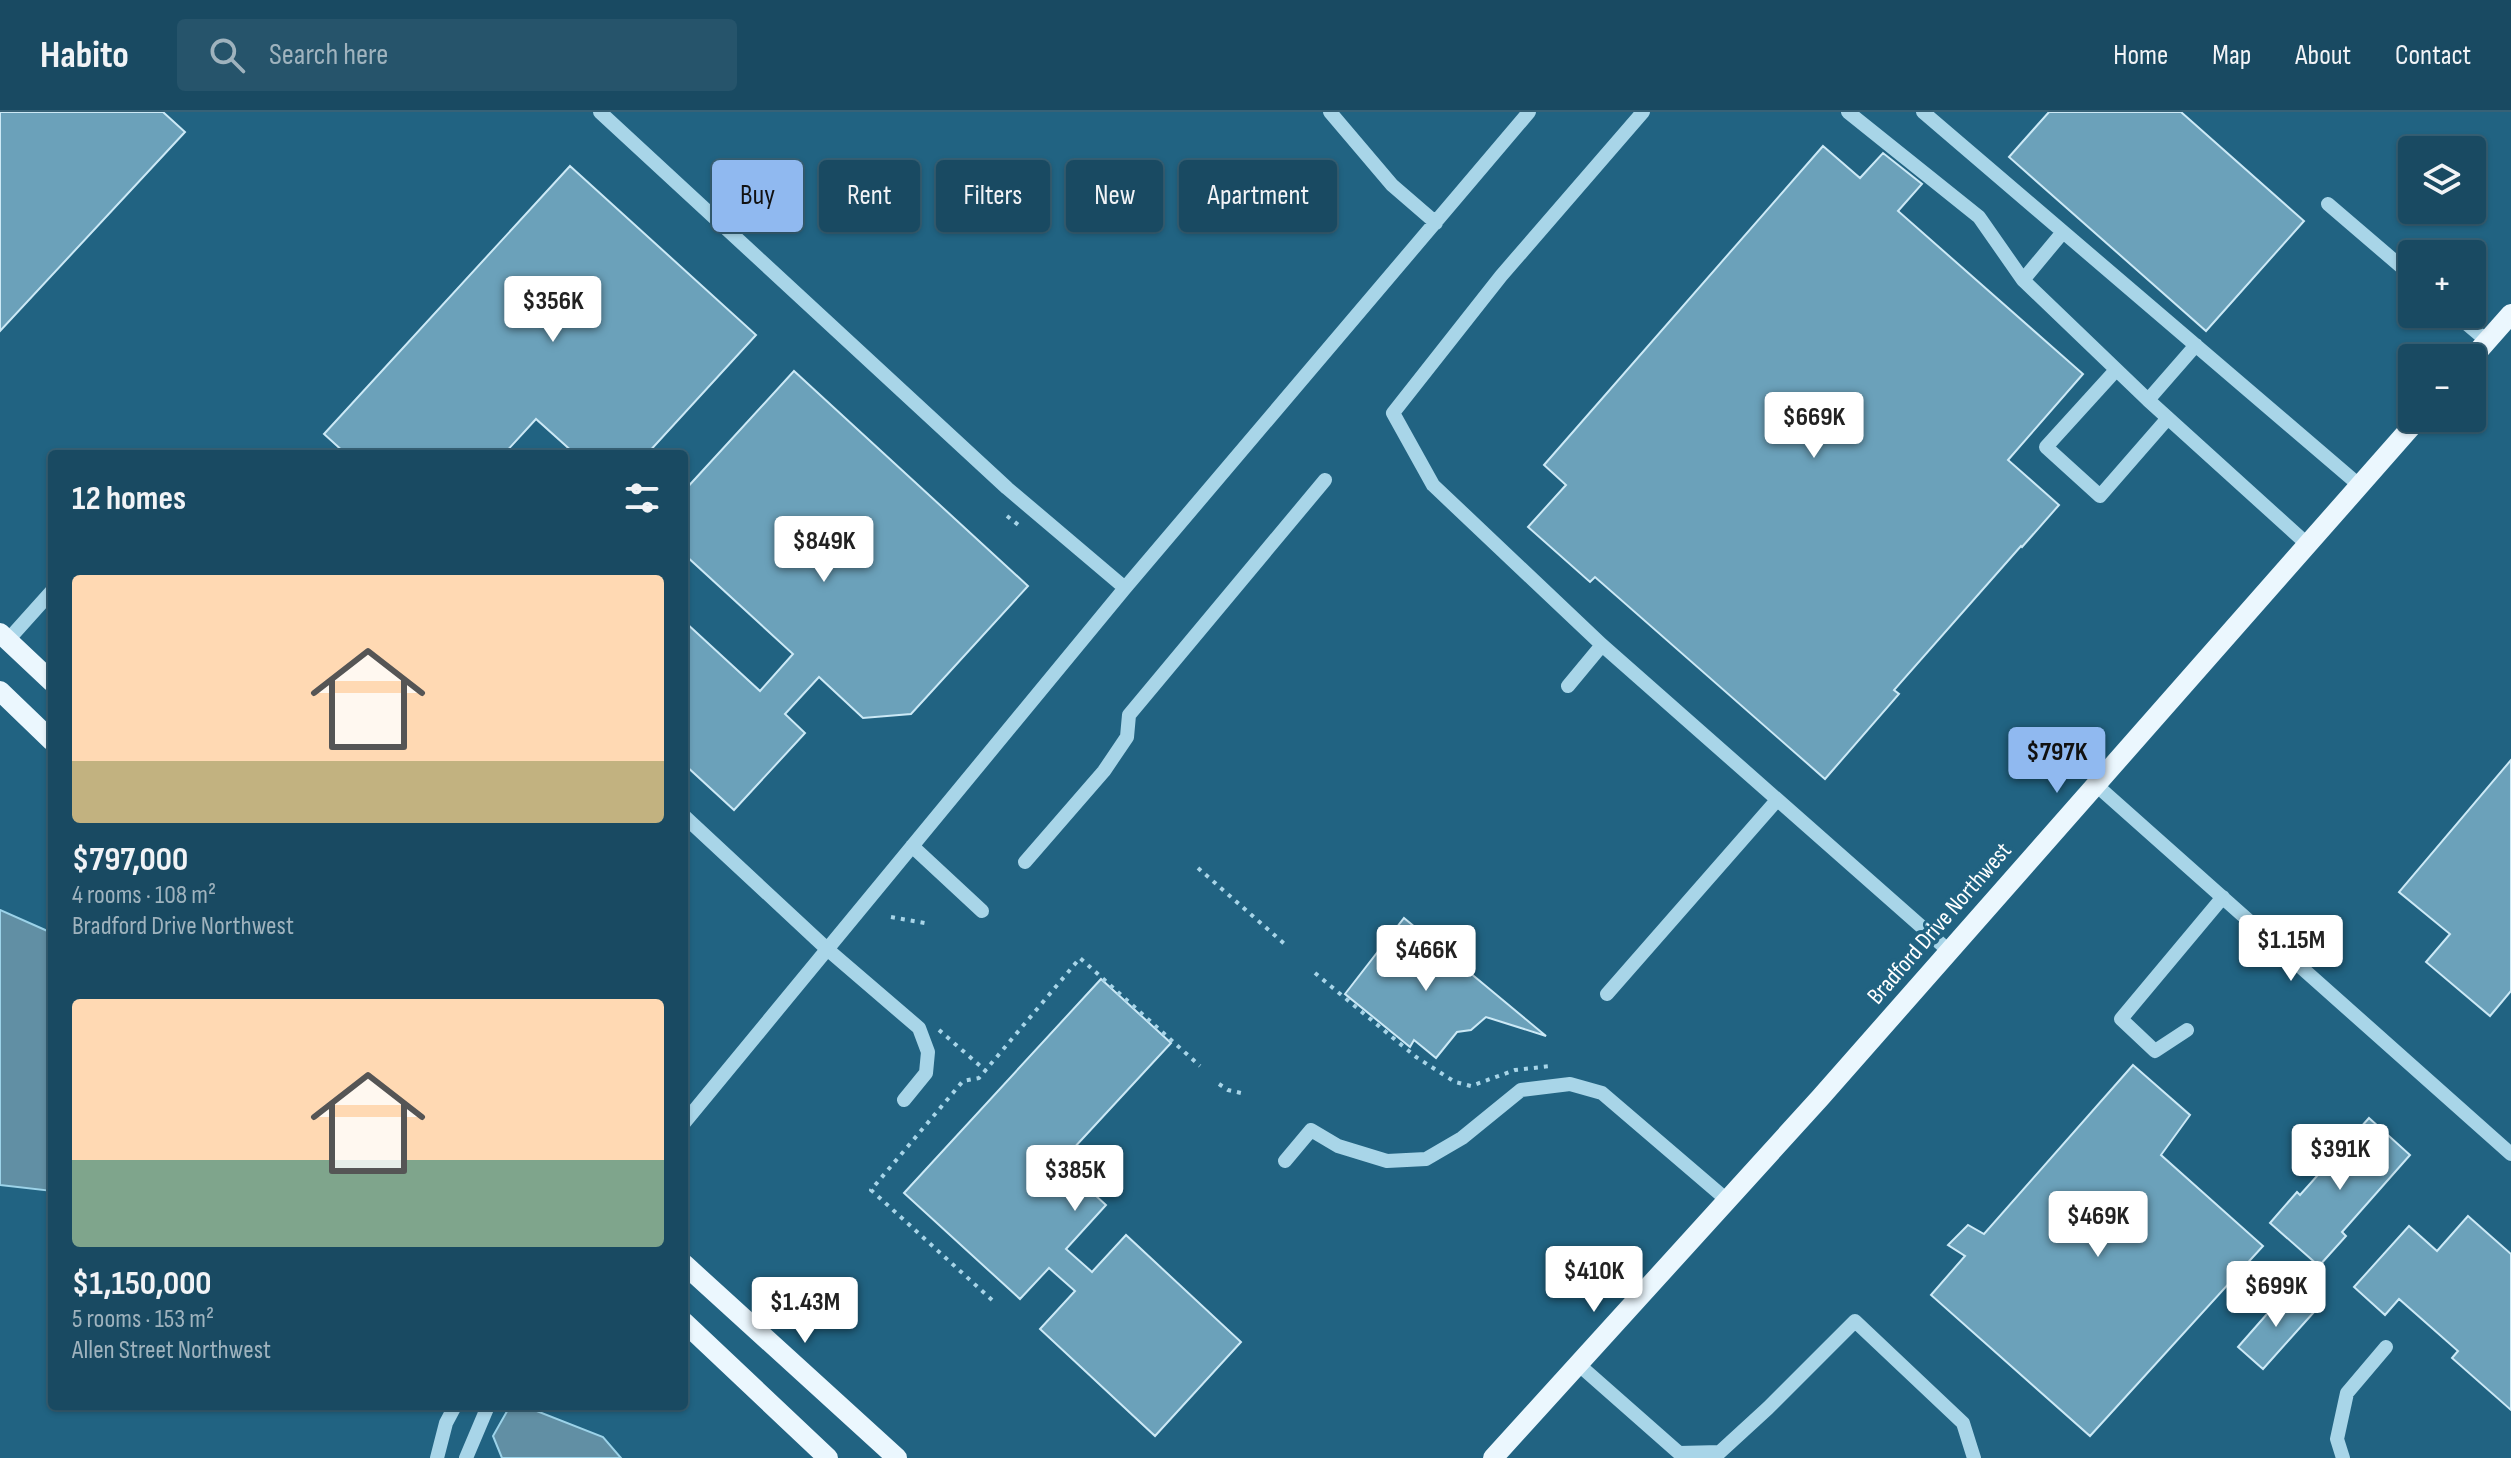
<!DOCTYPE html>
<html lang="en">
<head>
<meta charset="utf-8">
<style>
	:root { --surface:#194a62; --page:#26546b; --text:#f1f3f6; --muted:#9fb3be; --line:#376277; --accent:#90b9f0 }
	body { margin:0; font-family:"Sofia Sans Condensed",sans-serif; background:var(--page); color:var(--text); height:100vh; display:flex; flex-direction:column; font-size:30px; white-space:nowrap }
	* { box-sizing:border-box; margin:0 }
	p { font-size:26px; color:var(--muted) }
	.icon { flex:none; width:44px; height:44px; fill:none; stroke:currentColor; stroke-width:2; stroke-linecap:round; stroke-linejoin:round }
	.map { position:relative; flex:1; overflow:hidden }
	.panel { position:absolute; left:48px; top:338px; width:640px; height:960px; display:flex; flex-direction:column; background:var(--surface); border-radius:8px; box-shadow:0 2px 6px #0004,0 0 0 2px var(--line) }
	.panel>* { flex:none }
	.top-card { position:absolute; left:712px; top:48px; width:760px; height:72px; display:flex; gap:16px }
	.fabs { position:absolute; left:2398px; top:24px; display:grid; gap:16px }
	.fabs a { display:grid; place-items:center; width:88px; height:88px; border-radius:8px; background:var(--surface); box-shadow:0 2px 6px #0004,0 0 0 2px var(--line); font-size:40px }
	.price { position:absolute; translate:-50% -68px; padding:0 18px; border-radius:8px; background:#fff; color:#222; font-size:26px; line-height:52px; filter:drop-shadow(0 2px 4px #0008) }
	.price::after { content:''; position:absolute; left:50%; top:48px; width:24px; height:18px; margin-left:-12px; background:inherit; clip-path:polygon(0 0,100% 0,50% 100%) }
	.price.on { background:var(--accent); color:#111 }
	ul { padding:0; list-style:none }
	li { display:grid; align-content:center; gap:16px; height:424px; padding:0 24px }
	li span { display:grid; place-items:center; height:248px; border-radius:8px; color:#555 }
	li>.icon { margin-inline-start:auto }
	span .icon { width:144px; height:144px; fill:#fffc; stroke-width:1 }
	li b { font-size:34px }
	h2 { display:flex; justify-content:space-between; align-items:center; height:96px; padding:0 24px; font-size:34px }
	.chip { padding:0 28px; border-radius:8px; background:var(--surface); box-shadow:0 2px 6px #0004,0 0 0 2px var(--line); font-size:28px; line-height:72px }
	.chip.on { background:var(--accent); color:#111 }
	header { display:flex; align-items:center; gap:48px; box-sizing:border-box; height:112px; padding:0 40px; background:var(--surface); border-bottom:2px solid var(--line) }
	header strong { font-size:38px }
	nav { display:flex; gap:44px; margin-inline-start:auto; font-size:28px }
	.search { width:560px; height:72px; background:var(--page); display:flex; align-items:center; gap:20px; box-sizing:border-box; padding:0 28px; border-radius:8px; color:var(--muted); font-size:30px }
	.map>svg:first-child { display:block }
	.water { fill:#618fa4; stroke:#9cd3e9; stroke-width:2 }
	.building { fill:#6ba1ba; stroke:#cce9f6; stroke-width:2 }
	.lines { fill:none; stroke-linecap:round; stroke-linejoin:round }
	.path { stroke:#a8d5e8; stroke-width:4; stroke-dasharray:4 6; stroke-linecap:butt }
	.minor { stroke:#a8d5e8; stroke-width:14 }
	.major { stroke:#ebf7fe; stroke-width:20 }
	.labels { text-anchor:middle; stroke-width:8; stroke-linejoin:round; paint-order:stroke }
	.street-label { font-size:24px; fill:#fff; stroke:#216382 }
</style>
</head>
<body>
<header>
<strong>Habito</strong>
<div class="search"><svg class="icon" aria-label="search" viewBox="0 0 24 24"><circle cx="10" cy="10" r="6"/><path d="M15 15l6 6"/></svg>Search here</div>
<nav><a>Home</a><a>Map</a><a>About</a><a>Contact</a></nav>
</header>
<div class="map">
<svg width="2511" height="1346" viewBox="0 0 2511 1346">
	<rect width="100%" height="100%" fill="#216382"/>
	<path class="water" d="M0,798L52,821V1079L0,1073Z
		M510,1294H524L603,1325L621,1346H502L493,1324Z"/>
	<path class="building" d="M0,0H163L185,20L0,219Z
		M2049,0H2181L2304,109L2206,219L2009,45Z
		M1823,34L1860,66L1883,41L1922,72L1898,99L2083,262L2008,348L2059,393L2022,435L2021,434L1894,578L1899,582L1825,667L1595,465L1590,470L1528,415L1566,373L1544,353Z
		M570,54L756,223L647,342H575L536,307L504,342H346L324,322Z
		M794,259L1028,474L911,602L863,606L819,565L785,602L805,621L734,698L684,652V509L760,579L793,542L684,442V379Z
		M2511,648V879L2490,904L2426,850L2450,822L2399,780Z
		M1404,806L1546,924L1486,905L1471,918L1457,920L1436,946L1414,928L1410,935L1345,882Z
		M1101,867L1171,931L1060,1051L1106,1093L1066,1137L1092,1160L1126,1123L1241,1230L1155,1324L1040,1217L1075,1179L1049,1156L1020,1187L904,1081Z
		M2133,953L2190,1003L2161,1043L2263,1134L2090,1324L1931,1183L1965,1144L1948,1133L1968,1113L1984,1122Z
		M2369,1006L2410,1043L2342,1120L2346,1124L2319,1154L2270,1111L2297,1080L2300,1083Z
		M2468,1104L2511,1142V1298L2452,1246L2458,1239L2399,1187L2385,1203L2354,1175L2409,1114L2437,1139Z
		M2289,1177L2314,1200L2263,1257L2238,1235Z"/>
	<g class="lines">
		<path class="path" d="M1007,404L1021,415
			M1198,756L1288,835
			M891,805L930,812
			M1315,861L1416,945L1455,970L1471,974L1515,958L1551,954
			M939,918L986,959
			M1219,972L1228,978L1241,981
			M992,1188L871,1078L963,969L979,966L1080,846L1200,954"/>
		<path class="minor" d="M600,0L1007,376L1125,476
			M1330,0L1392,73L1436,111
			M1643,0L1501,164L1393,301L1433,373L1602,533L1949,839
			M1848,0L1979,105L2023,168L2148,288L2307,432
			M1923,0L2359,373
			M2328,92L2412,164
			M2023,168L2063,120
			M2455,202L2487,229
			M2116,258L2046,335L2100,384L2168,306
			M2148,288L2196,233
			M8,528L52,479
			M1568,574L1602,533
			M2095,672L2511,1042
			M684,704L827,837L919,916L928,940L926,961L904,988
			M912,734L982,799
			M1025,750L1104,659L1127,625L1129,603L1325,368
			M1607,882L1777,688
			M2187,918L2155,939L2121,907L2223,785
			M684,1011L1125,476L1529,0
			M1285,1049L1311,1018L1338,1034L1387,1049L1426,1047L1462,1026L1521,978L1570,972L1602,981L1727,1088
			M1578,1252L1679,1341L1720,1340L1768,1296L1855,1209L1963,1311L1974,1346
			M437,1346L446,1311L455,1294
			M466,1346L488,1294
			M2343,1346L2337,1327L2347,1281L2386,1235"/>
		<path class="major" d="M2472,246L2511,202
			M0,521L52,570
			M0,579L52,629
			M684,1152L897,1346
			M684,1210L828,1346
			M1493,1346L1820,986L2419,306"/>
	</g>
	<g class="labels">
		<g class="street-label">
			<text transform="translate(1939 811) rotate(-49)" y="8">Bradford Drive Northwest</text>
		</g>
	</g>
</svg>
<div class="fabs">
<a><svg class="icon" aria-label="layers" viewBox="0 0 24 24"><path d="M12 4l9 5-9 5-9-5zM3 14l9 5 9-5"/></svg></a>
<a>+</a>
<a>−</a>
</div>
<b class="price" style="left:553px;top:232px">$356K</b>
<b class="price" style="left:1814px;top:348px">$669K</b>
<b class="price" style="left:824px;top:472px">$849K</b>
<b class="price on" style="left:2057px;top:683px">$797K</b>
<b class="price" style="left:2291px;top:871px">$1.15M</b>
<b class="price" style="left:1426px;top:881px">$466K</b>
<b class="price" style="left:2340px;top:1080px">$391K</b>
<b class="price" style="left:1075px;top:1101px">$385K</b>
<b class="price" style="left:2098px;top:1147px">$469K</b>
<b class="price" style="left:1594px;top:1202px">$410K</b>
<b class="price" style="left:2276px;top:1217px">$699K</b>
<b class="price" style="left:805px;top:1233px">$1.43M</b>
<div class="top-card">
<a class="chip on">Buy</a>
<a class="chip">Rent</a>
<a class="chip">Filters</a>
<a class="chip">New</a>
<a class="chip">Apartment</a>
</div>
<section class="panel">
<h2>12 homes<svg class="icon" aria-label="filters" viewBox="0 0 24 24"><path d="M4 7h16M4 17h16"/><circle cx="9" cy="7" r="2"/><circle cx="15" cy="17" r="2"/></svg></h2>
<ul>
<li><span style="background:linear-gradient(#ffd9b3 75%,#c2b280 0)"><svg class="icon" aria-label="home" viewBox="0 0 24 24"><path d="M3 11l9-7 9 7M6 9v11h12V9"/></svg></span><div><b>$797,000</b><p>4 rooms · 108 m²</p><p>Bradford Drive Northwest</p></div></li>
<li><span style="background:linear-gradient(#ffd9b3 65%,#7fa58c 0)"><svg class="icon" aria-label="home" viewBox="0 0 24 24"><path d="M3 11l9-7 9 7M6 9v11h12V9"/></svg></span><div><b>$1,150,000</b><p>5 rooms · 153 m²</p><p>Allen Street Northwest</p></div></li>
</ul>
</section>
</div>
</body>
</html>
